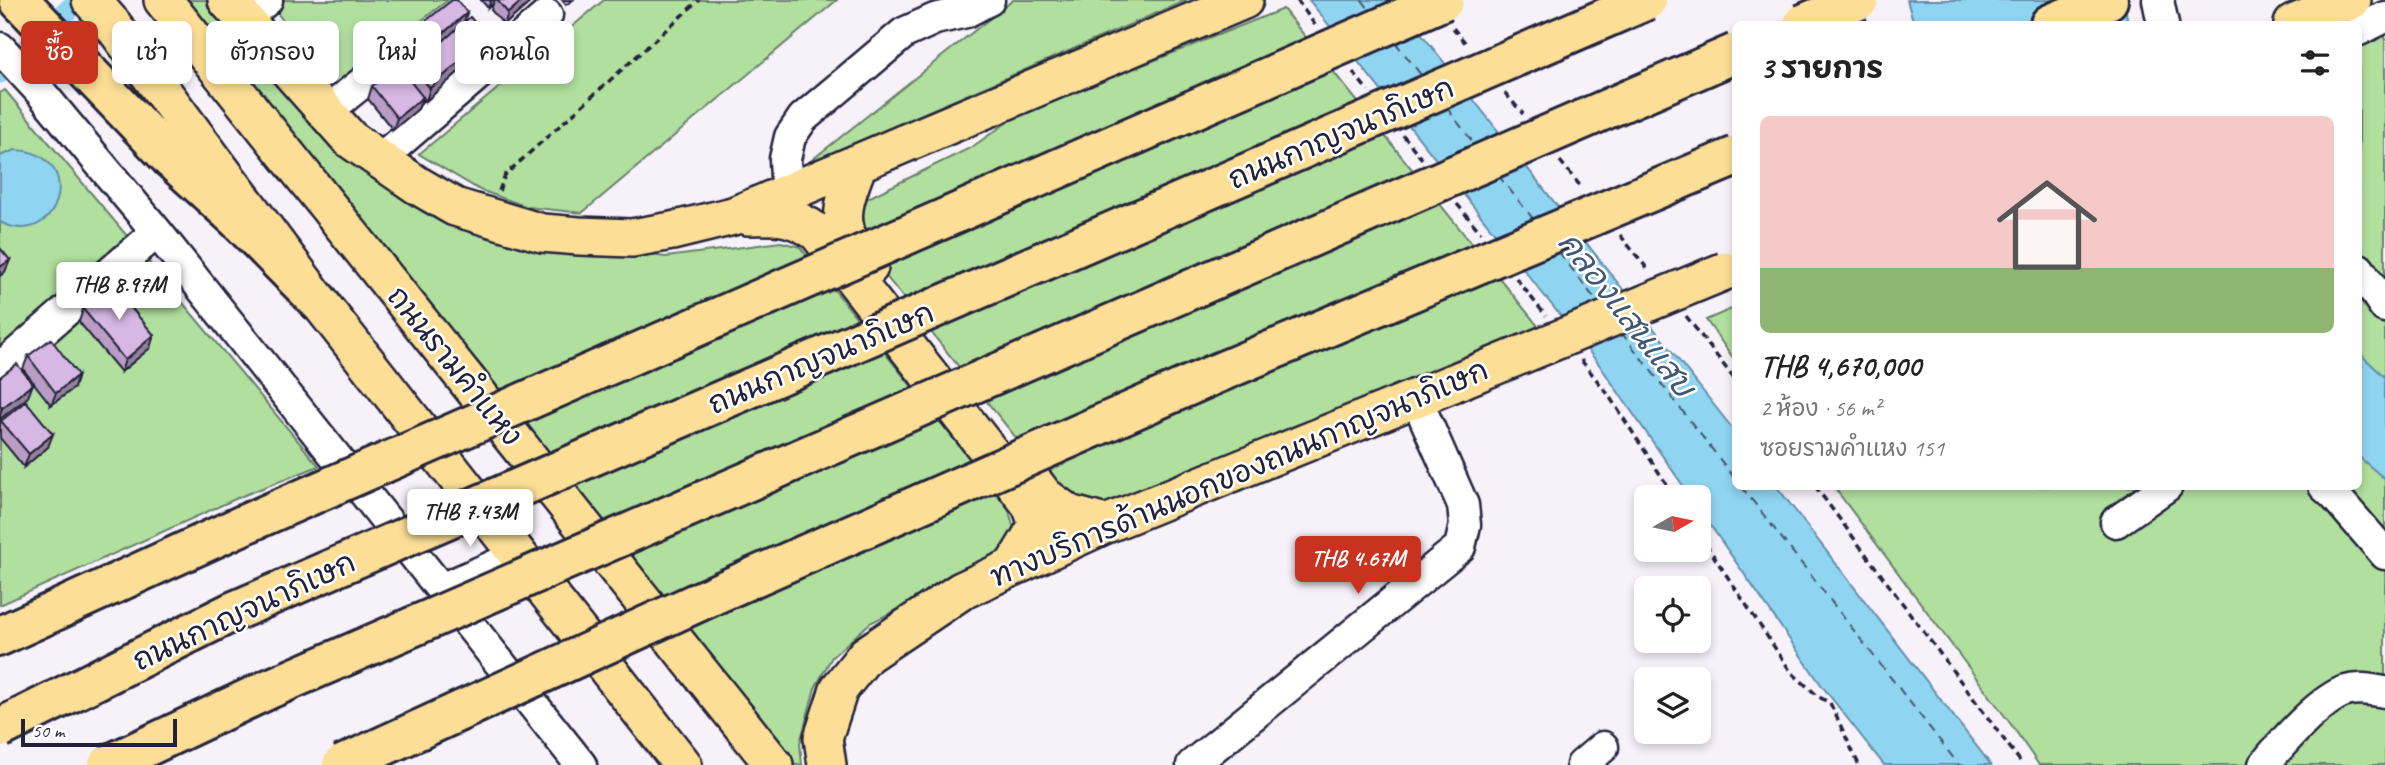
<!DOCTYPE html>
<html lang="th">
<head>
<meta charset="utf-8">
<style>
	:root { --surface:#fff; --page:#f6f6f6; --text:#222; --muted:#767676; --line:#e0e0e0; --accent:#c8321e }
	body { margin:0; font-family:Caveat,"Playpen Sans Thai",sans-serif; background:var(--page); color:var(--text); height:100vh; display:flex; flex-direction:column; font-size:26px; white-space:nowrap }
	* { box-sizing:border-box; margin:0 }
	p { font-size:23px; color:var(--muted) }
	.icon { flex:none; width:38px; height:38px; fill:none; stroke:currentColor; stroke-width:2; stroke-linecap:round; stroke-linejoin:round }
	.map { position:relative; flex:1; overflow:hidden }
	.sheet { position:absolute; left:1732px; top:21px; width:630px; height:469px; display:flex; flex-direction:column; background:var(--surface); border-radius:10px; box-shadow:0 4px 10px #0003 }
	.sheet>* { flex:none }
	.hud { position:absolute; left:21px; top:21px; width:665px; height:63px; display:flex; gap:14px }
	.needle { width:46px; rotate:81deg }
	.buttons { position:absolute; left:1634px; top:485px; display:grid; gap:14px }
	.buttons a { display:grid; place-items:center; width:77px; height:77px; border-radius:10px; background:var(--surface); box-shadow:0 4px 10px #0003; font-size:35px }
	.scale { position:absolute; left:21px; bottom:18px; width:156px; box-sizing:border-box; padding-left:7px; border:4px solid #22223b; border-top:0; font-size:19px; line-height:24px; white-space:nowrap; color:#22223b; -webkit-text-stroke:5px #fff; paint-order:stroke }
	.price { position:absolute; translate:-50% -60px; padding:0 16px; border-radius:7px; background:#fff; color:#222; font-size:23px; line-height:46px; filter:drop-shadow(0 2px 4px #0008) }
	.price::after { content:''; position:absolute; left:50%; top:42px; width:21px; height:16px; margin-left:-10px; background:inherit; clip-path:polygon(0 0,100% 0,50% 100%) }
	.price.selected { background:var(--accent); color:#fff }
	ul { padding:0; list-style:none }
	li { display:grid; align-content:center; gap:14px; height:371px; padding:0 28px }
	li+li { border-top:2px solid var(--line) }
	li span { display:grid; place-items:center; height:217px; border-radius:10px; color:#555 }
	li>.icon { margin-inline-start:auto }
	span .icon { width:126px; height:126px; fill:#fffc; stroke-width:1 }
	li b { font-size:30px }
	h2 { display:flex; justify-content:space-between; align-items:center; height:84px; padding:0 28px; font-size:30px }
	.chip { padding:0 24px; border-radius:10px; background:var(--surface); box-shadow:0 4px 10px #0003; font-size:24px; line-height:63px }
	.chip.selected { background:var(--accent); color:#fff }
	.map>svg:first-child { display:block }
	.green { fill:#b0df9e; stroke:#69806c; stroke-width:2 }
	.water { fill:#8fd4f1; stroke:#638da8; stroke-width:2 }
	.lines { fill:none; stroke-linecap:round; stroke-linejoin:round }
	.canal { stroke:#8fd4f1; stroke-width:21 }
	.ferry { stroke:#435772; stroke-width:2; stroke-dasharray:9 7; stroke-linecap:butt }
	.minor-casing { stroke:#22223b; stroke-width:35 }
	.major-casing { stroke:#22223b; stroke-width:42 }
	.highway-casing { stroke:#22223b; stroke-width:44 }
	.path { stroke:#22223b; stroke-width:3.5; stroke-dasharray:7 5; stroke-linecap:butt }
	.minor { stroke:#fff; stroke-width:30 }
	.major { stroke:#fcde96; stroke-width:37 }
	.highway { stroke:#fcde96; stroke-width:38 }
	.major-bridge-casing { stroke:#22223b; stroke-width:42; stroke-linecap:butt }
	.highway-bridge-casing { stroke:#22223b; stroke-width:44; stroke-linecap:butt }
	.major-bridge { stroke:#fcde96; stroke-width:37 }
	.highway-bridge { stroke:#fcde96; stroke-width:38 }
	.wall { fill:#b99dc4; stroke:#22223b; stroke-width:2 }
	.shaded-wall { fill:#9680a0; stroke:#22223b; stroke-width:2 }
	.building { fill:#d7b7e4; stroke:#22223b; stroke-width:2 }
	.labels { text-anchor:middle; stroke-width:5; stroke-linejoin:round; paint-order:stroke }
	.street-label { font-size:30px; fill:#22223b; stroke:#fff }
	.water-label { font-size:32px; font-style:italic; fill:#435772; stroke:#fff }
</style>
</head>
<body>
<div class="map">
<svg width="2385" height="765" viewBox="0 0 2385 765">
	<rect width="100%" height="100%" fill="#f7f1fa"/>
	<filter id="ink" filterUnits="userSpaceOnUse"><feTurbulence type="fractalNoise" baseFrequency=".0143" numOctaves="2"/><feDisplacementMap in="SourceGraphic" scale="14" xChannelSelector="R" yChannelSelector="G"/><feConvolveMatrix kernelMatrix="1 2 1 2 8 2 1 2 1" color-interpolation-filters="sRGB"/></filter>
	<g filter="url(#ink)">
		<path class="green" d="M178,0H207L309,118L540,242L666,257L781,242L800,247L1008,507L1015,533L997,561L870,623L832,657L815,688L800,743L802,765H788L482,367L302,158Z
			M278,0H448L335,88L271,5Z
			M604,0H837L582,213L528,207L480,190L419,154Z
			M1013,0H1187L808,163Z
			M1283,9L1546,336L1103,514L1067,501L856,239L864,200L972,147L1018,115Z
			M2385,26V765H2039L2010,723L1834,487L2359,486V37Z
			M5,90L319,466L242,496L0,605V93Z
			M1736,307V362L1706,320Z"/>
		<path class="water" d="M1309,0H1395L1736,433V486L1777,487L1991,765H1884L1822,686L1699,509V497H1691L1598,363Z
			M1907,0H2124L2128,24H1914Z
			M15,150C88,152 60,253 0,222V156Z
			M2359,353L2385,377V479L2359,457Z"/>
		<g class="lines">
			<path class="canal" d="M0,73L79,0"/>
			<path class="ferry" d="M1362,0L1372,13
				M1395,42L1422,76
				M1447,108L1475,145
				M1498,175L1534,220
				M1559,252L1598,303
				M1621,332L1736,480
				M1741,486L1959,765"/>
			<defs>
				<path id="minor" d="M2158,0L2163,24
					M244,19L267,0
					M2359,30L2385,17
					M0,48L38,89L157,232L581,765
					M325,113C358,87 382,62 423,50
					M379,160L547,15
					M787,195L785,159L790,137L803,118L904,33L935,19L966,12L989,0
					M2359,269L2385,307
					M0,368L157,232
					M2324,486L2334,495L2385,554
					M2116,522L2167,486
					M441,589L519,555
					M1192,765L1460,547L1465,525L1463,505L1416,398
					M1582,765L1603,747
					M2264,765C2281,744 2321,698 2346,691C2359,687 2372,690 2385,692"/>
				<path id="major" d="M91,0L112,24L320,303L683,765
					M163,0L774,765
					M227,0L350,139L417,185L455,207L542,233L579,236L632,238L672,231L733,216L1244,0
					M2293,24L2352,0
					M858,164C849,188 836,215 849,240C853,249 863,258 869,267
					M748,216C777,215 794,215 818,233L1031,505L1038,525L1014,565
					M1025,471L1044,496L1069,514L1106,524
					M827,765L823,738L839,689L866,655L961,591L1106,524L1453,383"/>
				<path id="highway" d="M19,0L172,160L237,219L320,303
					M2050,24L2108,0
					M0,636L114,584"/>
			</defs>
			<use href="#minor" class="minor-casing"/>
			<use href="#major" class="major-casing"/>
			<use href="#highway" class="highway-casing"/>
			<path class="path" d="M1297,0L1315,25
				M1453,28L1468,46
				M1353,72L1368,91
				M1505,93L1523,114
				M1403,135L1422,159
				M1560,161L1582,188
				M499,191L505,175L699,0
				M1457,204L1481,233
				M1620,235L1650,272
				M1516,278L1546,316
				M1686,316L1736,381
				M1581,360L1607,393L1675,497
				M1815,486L2023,765
				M1699,534L1791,672L1819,697L1830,703L1859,765"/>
			<use href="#minor" class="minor"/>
			<use href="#major" class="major"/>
			<use href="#highway" class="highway"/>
			<defs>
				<path id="major-bridge" d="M1453,383L1725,271"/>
				<path id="highway-bridge" d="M1803,24L1859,0
					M114,584L245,524L1444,0
					M0,728L232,612L1647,0
					M108,765L269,689L1736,53
					M342,765L720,592L1213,375L1736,156"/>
			</defs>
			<use href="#major-bridge" class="major-bridge-casing"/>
			<use href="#highway-bridge" class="highway-bridge-casing"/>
			<use href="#major-bridge" class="major-bridge"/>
			<use href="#highway-bridge" class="highway-bridge"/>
		</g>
		<path class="wall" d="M481,0H533L504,25L491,10L493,4L488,8Z
			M562,0H573L566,5Z
			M464,22L483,50L426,101L423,97L418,109L393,130L368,99L372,86L409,79L413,68L430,52L418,37L422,24Z
			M83,309L150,348L121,372L79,322Z
			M28,356L74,388L51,405L23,369Z
			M1,421L48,447L24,467L0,438V424Z"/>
		<path class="shaded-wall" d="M491,0H494L493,4L488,8Z
			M523,0H533L504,25L508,13Z
			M467,13L463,26L430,52L435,40Z
			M487,37L483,50L426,101L430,88Z
			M423,97L418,109L393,130L397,118Z
			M10,260L5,272L0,276V267Z
			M154,335L150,348L121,372L125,360Z
			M78,375L74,388L51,405L56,393Z
			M33,384L28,397L0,419V415L2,408Z
			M53,434L48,447L24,467L29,454Z"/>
		<path class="building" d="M452,0H457L467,13L435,40L422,24Z
			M497,0H523L508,13Z
			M470,17L487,37L430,88L413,68Z
			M398,66L423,97L397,118L372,86Z
			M0,248L10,260L0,267Z
			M112,285L154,335L125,360L83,309Z
			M51,339L78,375L56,393L28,356Z
			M17,364L33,384L2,408L0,405V377Z
			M26,401L53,434L29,454L1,421Z"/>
	</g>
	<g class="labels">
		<g class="street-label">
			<text transform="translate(1341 133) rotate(-23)" y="10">ถนนกาญจนาภิเษก</text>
			<text transform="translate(821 358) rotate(-23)" y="10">ถนนกาญจนาภิเษก</text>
			<text transform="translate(455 366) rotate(51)" y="10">ถนนรามคำแหง</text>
			<text transform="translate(1239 473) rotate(-23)" y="10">ทางบริการด้านนอกของถนนกาญจนาภิเษก</text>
			<text transform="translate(244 611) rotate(-25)" y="10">ถนนกาญจนาภิเษก</text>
		</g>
		<g class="water-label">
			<text transform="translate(1627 314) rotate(52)" y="11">คลองแสนแสบ</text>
		</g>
	</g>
</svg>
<div class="buttons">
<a><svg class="needle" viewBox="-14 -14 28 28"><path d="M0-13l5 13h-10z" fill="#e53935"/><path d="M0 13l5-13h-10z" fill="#767676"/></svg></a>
<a><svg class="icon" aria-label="locate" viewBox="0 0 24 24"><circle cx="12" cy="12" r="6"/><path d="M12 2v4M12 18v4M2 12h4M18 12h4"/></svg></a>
<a><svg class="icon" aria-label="layers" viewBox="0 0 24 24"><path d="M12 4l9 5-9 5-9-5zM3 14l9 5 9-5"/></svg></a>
</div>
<div class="scale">50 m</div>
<b class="price" style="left:119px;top:322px">THB 8.97M</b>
<b class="price" style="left:470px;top:549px">THB 7.43M</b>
<b class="price selected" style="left:1358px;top:596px">THB 4.67M</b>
<div class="hud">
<a class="chip selected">ซื้อ</a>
<a class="chip">เช่า</a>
<a class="chip">ตัวกรอง</a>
<a class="chip">ใหม่</a>
<a class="chip">คอนโด</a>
</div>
<section class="sheet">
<h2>3 รายการ<svg class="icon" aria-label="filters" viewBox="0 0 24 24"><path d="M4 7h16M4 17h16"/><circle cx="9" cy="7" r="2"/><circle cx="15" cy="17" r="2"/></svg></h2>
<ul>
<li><span style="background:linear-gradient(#f6c9c9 70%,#8fb573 0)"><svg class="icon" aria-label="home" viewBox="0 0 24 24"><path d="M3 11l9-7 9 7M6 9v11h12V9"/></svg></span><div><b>THB 4,670,000</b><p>2 ห้อง · 56 m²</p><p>ซอยรามคำแหง 151</p></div></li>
</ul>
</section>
</div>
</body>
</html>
